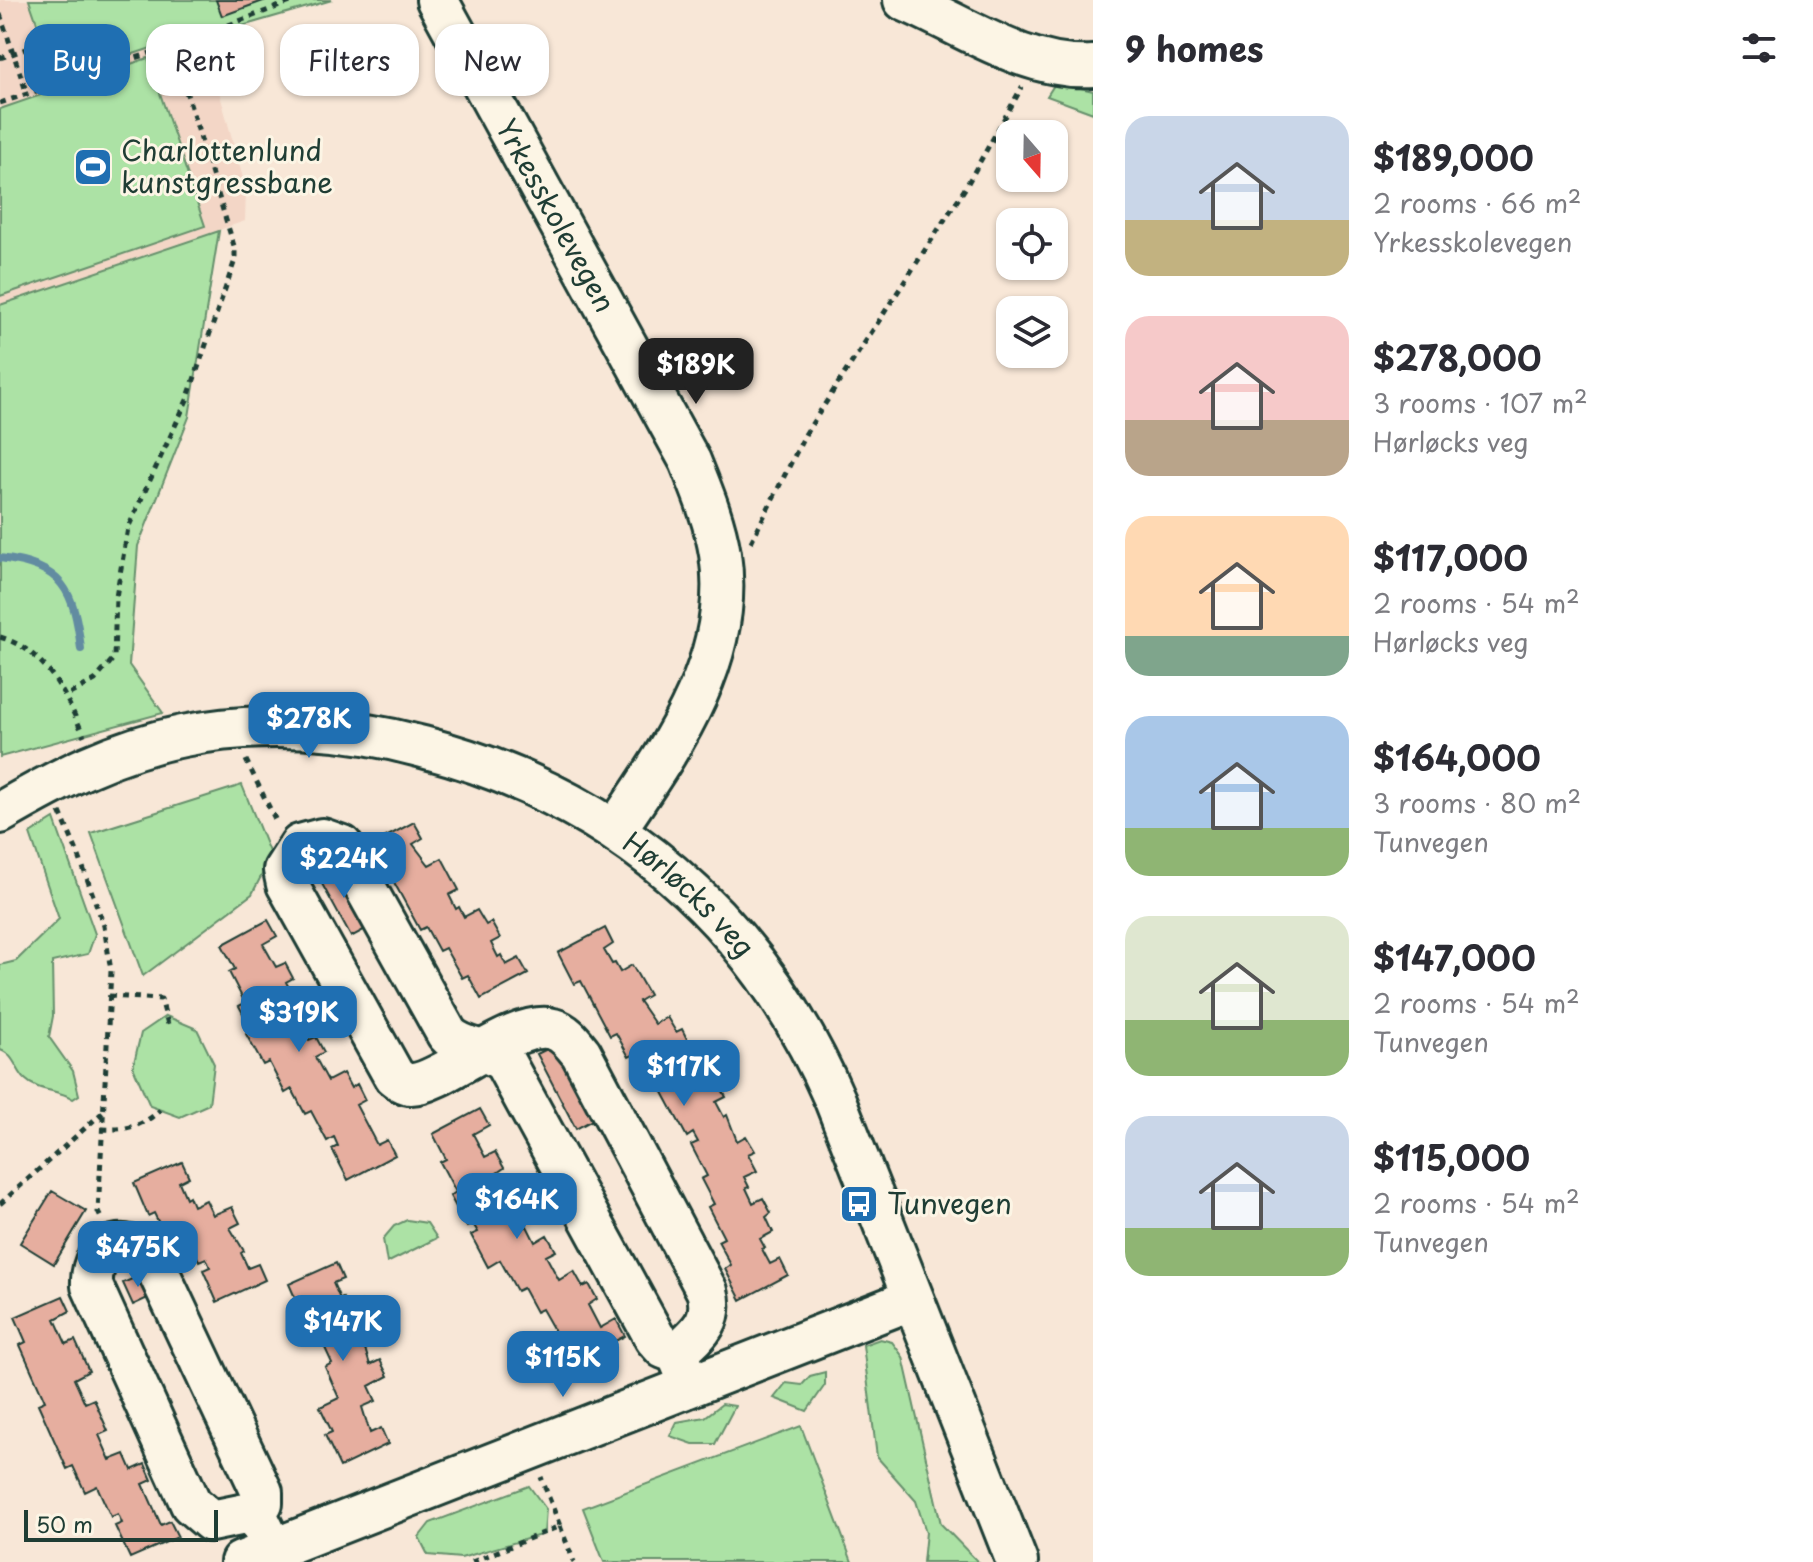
<!DOCTYPE html>
<html lang="en">
<head>
<meta charset="utf-8">
<style>
	:root { --surface:#fff; --page:#f7f7f7; --text:#2b2b33; --muted:#7c7c81; --accent:#1f6fb2 }
	body { margin:0; font-family:"Playpen Sans",sans-serif; background:var(--page); color:var(--text); height:100vh; display:flex; flex-direction:column; font-size:30px; white-space:nowrap }
	* { box-sizing:border-box; margin:0 }
	p { font-size:26px; color:var(--muted) }
	.icon { flex:none; width:44px; height:44px; fill:none; stroke:currentColor; stroke-width:2; stroke-linecap:round; stroke-linejoin:round }
	.map { position:relative; flex:1; overflow:hidden }
	.drawer { display:flex; flex-direction:column; background:var(--surface); width:720px }
	.drawer>* { flex:none }
	.banner { position:absolute; left:24px; top:24px; width:760px; height:72px; display:flex; gap:16px }
	.needle { width:52px; rotate:160deg }
	.fabs { position:absolute; left:996px; top:120px; display:grid; gap:16px }
	.fabs a { display:grid; place-items:center; width:72px; height:72px; border-radius:16px; background:var(--surface); box-shadow:0 2px 6px #0004; font-size:40px }
	.scale { position:absolute; left:24px; bottom:20px; width:194px; box-sizing:border-box; padding-left:8px; border:4px solid #1f3d34; border-top:0; font-size:22px; line-height:28px; white-space:nowrap; color:#1f3d34; -webkit-text-stroke:6px #fcf5e5; paint-order:stroke }
	.price { position:absolute; translate:-50% -68px; padding:0 18px; border-radius:16px; background:var(--accent); color:#fff; font-size:26px; line-height:52px; filter:drop-shadow(0 2px 4px #0008) }
	.price::after { content:''; position:absolute; left:50%; top:48px; width:24px; height:18px; margin-left:-12px; background:inherit; clip-path:polygon(0 0,100% 0,50% 100%) }
	.price.on { background:#222; color:#fff }
	ul { padding:0; list-style:none }
	li { display:flex; align-items:center; gap:24px; height:200px; padding:0 32px }
	li span { display:grid; place-items:center; flex:none; width:224px; height:160px; border-radius:24px; color:#555 }
	li>.icon { margin-inline-start:auto }
	span .icon { width:96px; height:96px; fill:#fffc; stroke-width:1 }
	li b { font-size:34px }
	h2 { display:flex; justify-content:space-between; align-items:center; height:96px; padding:0 32px; font-size:34px }
	.pill { padding:0 28px; border-radius:24px; background:var(--surface); box-shadow:0 2px 6px #0004; font-size:28px; line-height:72px }
	.pill.on { background:var(--accent); color:#fff }
	main { display:flex; flex:1; min-height:0 }
	.map>svg:first-child { display:block }
	.built { fill:#f3d6c6 }
	.green { fill:#ace2a5; stroke:#66906c; stroke-width:2 }
	.lines { fill:none; stroke-linecap:round; stroke-linejoin:round }
	.stream { stroke:#628ca1; stroke-width:8 }
	.building { fill:#e6ae9f; stroke:#1f3d34; stroke-width:2 }
	.minor-casing { stroke:#1f3d34; stroke-width:46 }
	.path { stroke:#1f3d34; stroke-width:5; stroke-dasharray:6 6; stroke-linecap:butt }
	.minor { stroke:#fcf5e5; stroke-width:40 }
	.labels { text-anchor:middle; stroke-width:6; stroke-linejoin:round; paint-order:stroke }
	.poi-label { font-size:28px; fill:#1f3d34; stroke:#fcf5e5; text-anchor:start }
	.street-label { font-size:28px; fill:#1f3d34; stroke:#fcf5e5 }
</style>
</head>
<body>
<main>
<div class="map">
<svg width="1093" height="1562" viewBox="0 0 1093 1562">
	<rect width="100%" height="100%" fill="#f8e7d7"/>
	<filter id="ink" filterUnits="userSpaceOnUse"><feTurbulence type="fractalNoise" baseFrequency=".0125" numOctaves="2"/><feDisplacementMap in="SourceGraphic" scale="16" xChannelSelector="R" yChannelSelector="G"/><feConvolveMatrix kernelMatrix="1 2 1 2 8 2 1 2 1" color-interpolation-filters="sRGB"/></filter>
	<g filter="url(#ink)">
		<path class="built" d="M0,0H332L204,37L246,189L245,221L0,305Z"/>
		<path class="green" d="M29,0H332L204,37L175,40L47,83L36,51L45,46Z
			M148,58L205,226L0,296V109Z
			M1056,82L1093,91V113L1047,96Z
			M219,231L189,417L138,546L129,665L163,713L0,757V305Z
			M242,785L271,857L252,894L143,976L91,833Z
			M54,819L95,934L88,954L52,962L53,1016L49,1037L73,1071L79,1095L73,1099C58,1089 38,1092 25,1079C16,1070 14,1054 0,1050V965L16,961L59,919L30,834Z
			M166,1016L197,1029L214,1064L209,1104L180,1117L150,1106L133,1067L141,1033Z
			M407,1220L427,1223L437,1238L387,1263L383,1239L394,1226Z
			M880,1339L892,1342L903,1357L941,1524L978,1562H923L926,1532L916,1501L877,1457L863,1345Z
			M825,1372V1385L807,1411L774,1398L786,1383L802,1385L810,1376Z
			M722,1404L735,1406L715,1444H693L670,1436L677,1422L705,1417Z
			M801,1426L852,1562H604L583,1508Z
			M529,1486L546,1509L544,1534L461,1558L428,1555L419,1537L430,1523Z"/>
		<g class="lines">
			<path class="stream" d="M0,558C63,566 74,589 81,649"/>
		</g>
		<path class="building" d="M216,0H266L222,16Z
			M414,822L423,838L413,844L429,865L442,858L459,890L449,895L456,909L459,907L464,917L477,910L486,925L491,922L500,938L491,943L498,957L501,955L506,965L519,958L528,974L481,999L468,975L462,978L445,948L439,951L426,927L420,930L390,875L384,879L367,847Z
			M336,862L371,926L351,937L316,873Z
			M268,920L277,936L263,944L276,967L285,963L293,978L286,982L294,997L280,1005L292,1029L301,1024L309,1040L316,1037L324,1052L315,1057L328,1081L343,1073L351,1088L357,1084L365,1100L356,1105L377,1145L387,1140L395,1155L348,1180L332,1149L338,1146L334,1137L327,1141L311,1111L305,1114L292,1089L285,1093L269,1062L263,1065L246,1034L252,1030L239,1006L245,1003L229,972L235,969L222,945Z
			M605,928L613,944L604,950L612,964L615,963L620,972L632,965L649,995L639,1001L655,1024L667,1017L676,1032L682,1029L690,1045L680,1049L688,1064L691,1063L696,1072L709,1065L726,1097L716,1102L724,1117L727,1115L737,1141L746,1136L755,1151L748,1154L757,1171L744,1177L749,1187L746,1188L753,1203L763,1198L771,1213L766,1217L773,1232L760,1239L765,1248L762,1249L770,1264L780,1259L788,1275L741,1300L725,1269L731,1265L718,1241L724,1238L708,1207L714,1204L701,1179L707,1176L691,1145L698,1142L693,1133L687,1137L657,1081L651,1084L635,1054L629,1057L616,1033L610,1036L581,981L574,984L558,953Z
			M557,1044L596,1118L576,1129L537,1054Z
			M480,1109L489,1125L473,1134L485,1157L495,1152L504,1168L497,1173L505,1187L496,1192L517,1231L527,1226L535,1242L547,1235L556,1251L546,1256L559,1280L574,1271L583,1287L589,1284L597,1299L588,1305L600,1328L616,1319L625,1336L578,1360L565,1336L559,1339L542,1309L536,1312L523,1288L517,1291L500,1260L488,1267L471,1235L478,1232L473,1224L467,1227L450,1196L456,1192L440,1162L446,1159L433,1134Z
			M182,1162L189,1177L179,1182L186,1198L189,1196L193,1206L206,1200L213,1215L232,1207L240,1223L230,1228L244,1251L241,1253L248,1268L258,1264L265,1280L217,1302L203,1270L210,1267L206,1258L199,1261L185,1229L166,1238L154,1213L148,1216L134,1183Z
			M52,1191L86,1211L54,1264L20,1243Z
			M336,1263L343,1279L333,1283L340,1299L343,1298L347,1307L361,1301L376,1333L362,1339L370,1365L380,1360L388,1376L369,1386L376,1401L362,1407L370,1433L381,1428L388,1444L340,1467L325,1435L332,1432L320,1407L339,1398L325,1367L332,1363L309,1313L303,1316L289,1284Z
			M143,1274L152,1296L133,1305L123,1283Z
			M63,1296L70,1311L55,1319L66,1344L75,1340L89,1371L74,1379L85,1403L94,1399L108,1431L99,1435L110,1460L125,1454L132,1470L145,1464L152,1480L143,1484L161,1525L170,1521L178,1537L130,1558L115,1526L122,1523L118,1514L111,1517L97,1486L85,1492L73,1466L67,1469L38,1404L45,1401L20,1345L26,1342L15,1317Z"/>
		<g class="lines">
			<defs>
				<g id="minor">
					<path id="s1" d="M437,0L690,461C702,491 715,522 720,554C736,658 671,748 616,829"/>
					<path d="M904,0C963,25 1027,71 1093,66"/>
					<path id="s2" d="M0,813C58,779 116,749 183,736C262,720 346,726 423,747C615,797 756,917 835,1100L1017,1562"/>
					<path d="M677,1353C698,1334 716,1321 707,1291L581,1053C573,1043 565,1032 553,1029C515,1018 441,1085 411,1084C404,1084 399,1080 394,1076L287,884L284,870L300,845L322,839L342,846L447,1034C462,1051 488,1047 505,1063L655,1338L664,1348L677,1353L690,1384"/>
					<path d="M255,1512L262,1503V1492L157,1269C134,1231 90,1239 92,1286L191,1504L211,1521L255,1512L272,1547"/>
					<path d="M241,1562L913,1299"/>
				</g>
			</defs>
			<use href="#minor" class="minor-casing"/>
			<path class="path" d="M0,14L27,94
				M172,46L296,0
				M0,58L44,43
				M0,103L172,46L235,249V260L187,400L128,528L116,597L114,658L95,680L66,696
				M751,542L806,433L964,190L1022,87
				M0,637C47,651 65,694 84,736
				M246,760L277,823
				M60,812L79,856L104,926L111,971L98,1212L102,1220
				M109,996L161,999L169,1028
				M102,1129C126,1130 142,1127 160,1110
				M0,1204L103,1112
				M560,1526L574,1562
				M472,1562L560,1526L541,1477"/>
			<use href="#minor" class="minor"/>
		</g>
	</g>
	<defs>
		<symbol id="stadium-square" viewBox="-11 -11 22 22"><rect x="-9" y="-9" width="18" height="18" rx="4" fill="#1f6fb2" stroke="#fcf5e5"/><path d="M0-5a6.5 5 0 1 0 0 10a6.5 5 0 1 0 0-10ZM-3.5-1.8h7v3.6h-7Z" fill="#fff"/></symbol>
		<symbol id="bus-square" viewBox="-11 -11 22 22"><rect x="-9" y="-9" width="18" height="18" rx="4" fill="#1f6fb2" stroke="#fcf5e5"/><path d="M-5-6H5V4H4V6H2V4H-2V6H-4V4H-5ZM-3.5-4V0h7V-4ZM-3.5 1.2v1.5H-2V1.2ZM2 1.2v1.5H3.5V1.2Z" fill="#fff"/></symbol>
	</defs>
	<g fill-rule="evenodd">
		<use href="#stadium-square" x="71" y="145" width="44" height="44"/>
		<use href="#bus-square" x="837" y="1182" width="44" height="44"/>
	</g>
	<g class="labels">
		<g class="poi-label">
			<text x="121" y="161">Charlottenlund<tspan x="121" dy="32">kunstgressbane</tspan></text>
			<text x="887" y="1214">Tunvegen</text>
		</g>
		<g class="street-label">
			<text dy="10" stroke="none"><textPath href="#s1" startOffset="246">Yrkesskolevegen</textPath></text>
			<text dy="10" stroke="none"><textPath href="#s2" startOffset="750">Hørløcks veg</textPath></text>
		</g>
	</g>
</svg>
<div class="fabs">
<a><svg class="needle" viewBox="-14 -14 28 28"><path d="M0-13l5 13h-10z" fill="#e53935"/><path d="M0 13l5-13h-10z" fill="#7c7c81"/></svg></a>
<a><svg class="icon" aria-label="locate" viewBox="0 0 24 24"><circle cx="12" cy="12" r="6"/><path d="M12 2v4M12 18v4M2 12h4M18 12h4"/></svg></a>
<a><svg class="icon" aria-label="layers" viewBox="0 0 24 24"><path d="M12 4l9 5-9 5-9-5zM3 14l9 5 9-5"/></svg></a>
</div>
<div class="scale">50 m</div>
<b class="price on" style="left:696px;top:406px">$189K</b>
<b class="price" style="left:309px;top:760px">$278K</b>
<b class="price" style="left:344px;top:900px">$224K</b>
<b class="price" style="left:299px;top:1054px">$319K</b>
<b class="price" style="left:684px;top:1108px">$117K</b>
<b class="price" style="left:517px;top:1241px">$164K</b>
<b class="price" style="left:138px;top:1289px">$475K</b>
<b class="price" style="left:343px;top:1363px">$147K</b>
<b class="price" style="left:563px;top:1399px">$115K</b>
<div class="banner">
<a class="pill on">Buy</a>
<a class="pill">Rent</a>
<a class="pill">Filters</a>
<a class="pill">New</a>
</div>
</div>
<section class="drawer">
<h2>9 homes<svg class="icon" aria-label="filters" viewBox="0 0 24 24"><path d="M4 7h16M4 17h16"/><circle cx="9" cy="7" r="2"/><circle cx="15" cy="17" r="2"/></svg></h2>
<ul>
<li><span style="background:linear-gradient(#c9d6e8 65%,#c2b280 0)"><svg class="icon" aria-label="home" viewBox="0 0 24 24"><path d="M3 11l9-7 9 7M6 9v11h12V9"/></svg></span><div><b>$189,000</b><p>2 rooms · 66 m²</p><p>Yrkesskolevegen</p></div></li>
<li><span style="background:linear-gradient(#f6c9c9 65%,#b9a48a 0)"><svg class="icon" aria-label="home" viewBox="0 0 24 24"><path d="M3 11l9-7 9 7M6 9v11h12V9"/></svg></span><div><b>$278,000</b><p>3 rooms · 107 m²</p><p>Hørløcks veg</p></div></li>
<li><span style="background:linear-gradient(#ffd9b3 75%,#7fa58c 0)"><svg class="icon" aria-label="home" viewBox="0 0 24 24"><path d="M3 11l9-7 9 7M6 9v11h12V9"/></svg></span><div><b>$117,000</b><p>2 rooms · 54 m²</p><p>Hørløcks veg</p></div></li>
<li><span style="background:linear-gradient(#a9c7e8 70%,#8fb573 0)"><svg class="icon" aria-label="home" viewBox="0 0 24 24"><path d="M3 11l9-7 9 7M6 9v11h12V9"/></svg></span><div><b>$164,000</b><p>3 rooms · 80 m²</p><p>Tunvegen</p></div></li>
<li><span style="background:linear-gradient(#dfe7d0 65%,#8fb573 0)"><svg class="icon" aria-label="home" viewBox="0 0 24 24"><path d="M3 11l9-7 9 7M6 9v11h12V9"/></svg></span><div><b>$147,000</b><p>2 rooms · 54 m²</p><p>Tunvegen</p></div></li>
<li><span style="background:linear-gradient(#c9d6e8 70%,#8fb573 0)"><svg class="icon" aria-label="home" viewBox="0 0 24 24"><path d="M3 11l9-7 9 7M6 9v11h12V9"/></svg></span><div><b>$115,000</b><p>2 rooms · 54 m²</p><p>Tunvegen</p></div></li>
</ul>
</section>
</main>
</body>
</html>
